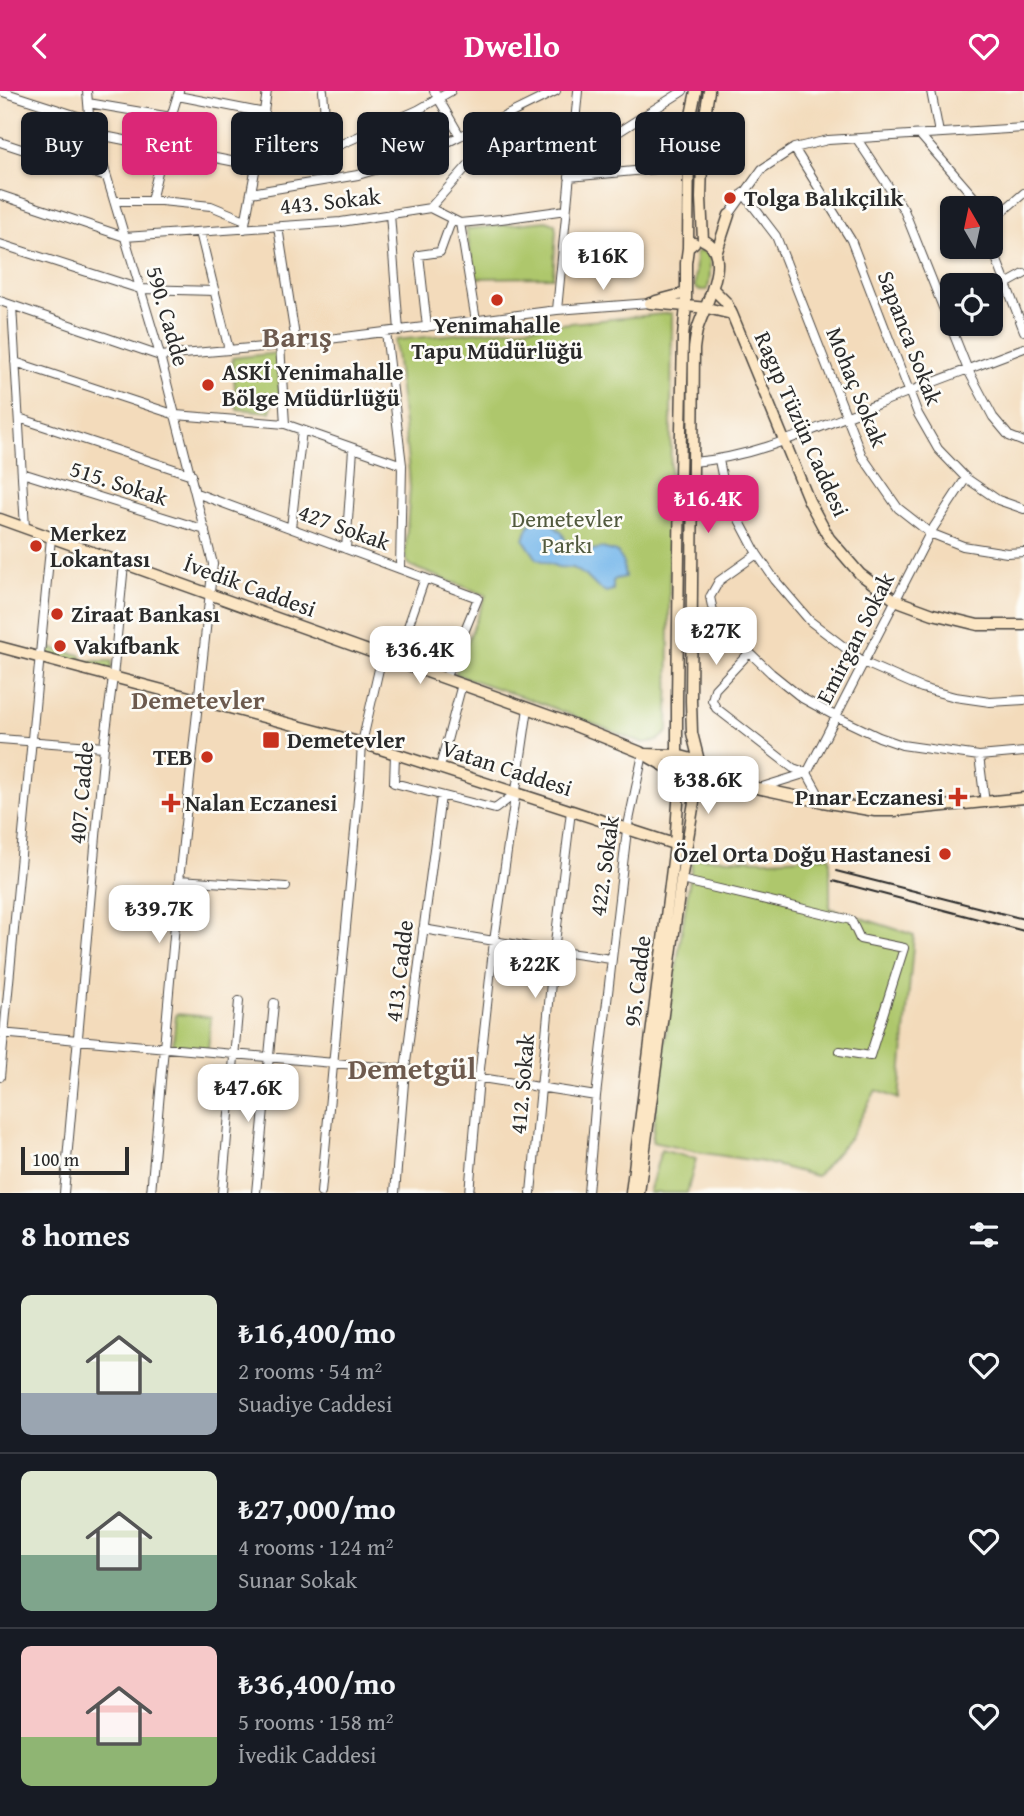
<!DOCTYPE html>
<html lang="en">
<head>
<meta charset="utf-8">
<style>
	:root { --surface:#171b24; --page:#242831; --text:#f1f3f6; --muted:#9ea1a6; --line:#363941; --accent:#db2777 }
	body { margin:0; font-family:"Gentium Book Plus",serif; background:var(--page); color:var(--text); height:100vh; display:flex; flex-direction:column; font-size:26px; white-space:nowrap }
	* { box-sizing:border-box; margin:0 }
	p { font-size:23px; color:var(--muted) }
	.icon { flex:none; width:38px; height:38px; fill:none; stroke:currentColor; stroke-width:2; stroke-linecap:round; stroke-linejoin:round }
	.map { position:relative; height:1102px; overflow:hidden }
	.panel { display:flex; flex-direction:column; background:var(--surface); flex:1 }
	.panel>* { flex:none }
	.hud { position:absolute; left:21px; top:21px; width:984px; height:63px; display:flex; gap:14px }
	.needle { width:46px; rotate:351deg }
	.buttons { position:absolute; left:940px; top:105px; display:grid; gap:14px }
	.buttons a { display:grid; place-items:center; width:63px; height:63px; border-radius:10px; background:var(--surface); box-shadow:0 2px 5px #0004; font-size:35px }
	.scale { position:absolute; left:21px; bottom:18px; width:108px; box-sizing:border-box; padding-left:7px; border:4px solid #2b2b2b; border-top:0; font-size:19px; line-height:24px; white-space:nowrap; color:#2b2b2b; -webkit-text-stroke:5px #fdfcf7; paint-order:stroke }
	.price { position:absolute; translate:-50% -60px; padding:0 16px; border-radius:14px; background:#fff; color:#222; font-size:23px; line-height:46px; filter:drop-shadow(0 2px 4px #0008) }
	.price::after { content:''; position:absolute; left:50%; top:42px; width:21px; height:16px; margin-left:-10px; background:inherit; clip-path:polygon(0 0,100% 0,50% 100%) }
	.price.current { background:var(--accent); color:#fff }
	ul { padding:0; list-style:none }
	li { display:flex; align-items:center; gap:21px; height:175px; padding:0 21px }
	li+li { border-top:2px solid var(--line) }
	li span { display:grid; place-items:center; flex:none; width:196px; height:140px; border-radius:10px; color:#555 }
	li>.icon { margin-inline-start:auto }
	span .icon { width:84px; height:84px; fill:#fffc; stroke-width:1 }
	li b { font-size:30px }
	h2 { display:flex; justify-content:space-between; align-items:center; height:84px; padding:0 21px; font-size:30px }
	.pill { padding:0 24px; border-radius:10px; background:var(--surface); box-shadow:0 2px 5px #0004; font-size:24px; line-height:63px }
	.pill.current { background:var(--accent); color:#fff }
	header { display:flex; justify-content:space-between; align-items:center; height:91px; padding:0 21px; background:var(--accent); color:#fff; font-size:32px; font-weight:700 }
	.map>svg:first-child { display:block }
	.green { fill:#aec76c; stroke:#6c794c; stroke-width:2 }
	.water { fill:#76b7eb; stroke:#50718b; stroke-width:2 }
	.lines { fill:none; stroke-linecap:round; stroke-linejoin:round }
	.street-casing { stroke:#494541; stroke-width:10 }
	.secondary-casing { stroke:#494541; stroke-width:13 }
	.street { stroke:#fff; stroke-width:8 }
	.secondary { stroke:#fce6c4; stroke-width:10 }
	.rail { stroke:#2b2b2b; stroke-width:2 }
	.poi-dot { fill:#c8321e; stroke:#fdfcf7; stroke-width:2.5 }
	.labels { text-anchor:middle; stroke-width:5; stroke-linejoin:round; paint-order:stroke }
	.poi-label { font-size:23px; font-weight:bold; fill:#2b2b2b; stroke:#fdfcf7; text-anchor:start }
	.street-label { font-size:23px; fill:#2b2b2b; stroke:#fdfcf7 }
	.park-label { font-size:23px; fill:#525a3e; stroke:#fdfcf7 }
	.quarter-label { font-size:26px; font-weight:bold; fill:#6d5a4e; stroke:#fdfcf7 }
	.district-label { font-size:30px; font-weight:bold; fill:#6d5a4e; stroke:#fdfcf7 }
</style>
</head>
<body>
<header><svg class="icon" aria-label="back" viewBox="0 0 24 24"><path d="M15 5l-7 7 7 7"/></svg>Dwello<svg class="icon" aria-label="heart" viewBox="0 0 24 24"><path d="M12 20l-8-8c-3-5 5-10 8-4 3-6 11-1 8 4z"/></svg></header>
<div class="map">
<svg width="1024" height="1102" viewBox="0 0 1024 1102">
	<rect width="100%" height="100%" fill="#fdfcf7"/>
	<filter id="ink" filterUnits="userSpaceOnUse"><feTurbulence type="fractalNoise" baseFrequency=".0143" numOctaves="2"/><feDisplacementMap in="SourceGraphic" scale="14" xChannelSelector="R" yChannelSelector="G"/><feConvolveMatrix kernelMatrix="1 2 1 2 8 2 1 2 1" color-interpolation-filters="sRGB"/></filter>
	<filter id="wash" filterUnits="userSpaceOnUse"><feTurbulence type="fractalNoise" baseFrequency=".00686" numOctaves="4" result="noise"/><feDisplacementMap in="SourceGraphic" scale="28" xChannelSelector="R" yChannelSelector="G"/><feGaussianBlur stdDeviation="1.57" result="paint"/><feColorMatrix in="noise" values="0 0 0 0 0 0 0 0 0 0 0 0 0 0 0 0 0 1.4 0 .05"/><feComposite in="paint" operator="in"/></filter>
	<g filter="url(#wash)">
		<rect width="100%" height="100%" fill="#f3dbbb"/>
		<path class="green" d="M546,130L555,133L556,140L553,186L475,187L466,138Z
			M701,160C703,161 705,161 707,162C712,167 710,193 707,199H699L695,196L696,161Z
			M672,222L668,641L657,650L642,652L543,613L455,583L486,504L415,477C408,474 407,471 405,465L410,397L409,381L395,252L396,249Z
			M277,262L280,305L273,309L270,321L237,318L232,267Z
			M45,555L57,559L81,564L82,570H112L111,582L44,566Z
			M830,765V817L914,844L899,1008L876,999L851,1045L817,1085L763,1071L697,1061L652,1051L660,982L693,767L769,769Z
			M176,923L211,926L208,959L173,955Z
			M661,1059L696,1068L687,1102H649Z"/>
		<path class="water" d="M538,426L550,431L562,442L569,457L574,460H588L602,457L617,461L623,471L625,486L616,488L613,490V499L606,501L596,495L586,485L573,477L558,476L537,468L524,449C527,439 528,432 538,426Z"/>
	</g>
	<g filter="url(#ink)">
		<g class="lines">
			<defs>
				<path id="street" d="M0,0L90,29
					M87,0L89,24L94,43L158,257L213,473L179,789L151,1102
					M434,0L460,45
					M931,0L939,42
					M178,5L265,22
					M88,12L171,26
					M94,43L256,75L313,72
					M921,45L973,105L978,117
					M857,48L904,119L968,279L993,326L1009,345L1024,351
					M0,51L106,86
					M794,57L851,149L918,323L938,358L966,387L998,409L1024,418
					M328,59L418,19L451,0
					M472,69L571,61L612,45L683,0
					M313,72L328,59L323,0
					M569,86L689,75
					M251,102L358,84L418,66L460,45L493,31L556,0
					M743,102L776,145L862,365L898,417L930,442L963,455L1007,462L1024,461
					M0,104L125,146L341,131L430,117L494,45L493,31
					M114,110H161L211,115L245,129
					M151,110L171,26L179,0
					M430,117L460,132L501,128L566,119
					M390,123L399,240
					M729,124L762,78L794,57L828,49L1024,37
					M990,131L1024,102
					M460,132L476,230
					M278,136L296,252
					M244,138L256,75L267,0
					M200,141L229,259
					M990,151L1024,240
					M0,153L140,198L215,200
					M1006,193L1024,183
					M0,210L160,265L274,255L557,219L650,212
					M12,215L25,437
					M557,219L578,0
					M427,236L419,164L440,161L452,128
					M386,241L402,374L400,478
					M280,254L285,333
					M15,271L176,324L285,333L402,374
					M19,327L192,384
					M719,369L723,389L736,423L757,463L775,489L810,530L865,572L922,597L955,606L990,611L1024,609
					M693,371C758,366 818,336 878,313C926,293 975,276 1024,257
					M22,382L205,439
					M196,402L478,507L445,588
					M291,437L302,339
					M346,458L353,358
					M710,506L713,520L726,539L771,582L802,607L837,626L879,646L902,654L979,665L1024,661
					M710,506L719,490L757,463
					M750,561L715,598L712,609L716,617L793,677L807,682L823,711
					M396,570L425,487
					M0,648L104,656
					M395,663L394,692L495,718L515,703
					M979,665L985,712
					M440,676L462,593
					M759,697L807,682L930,442L966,387
					M179,789L286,796
					M681,789L851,829L860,848L904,857L870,965L840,960
					M423,838L554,860L611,868
					M0,942L456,983L596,1005
					M0,986L51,447
					M64,1102L104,656L113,586L124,473
					M222,1102L239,910
					M256,1102L274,912
					M321,1102L360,687L362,652L382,565
					M395,1102L405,979L441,705
					M469,1102L479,987L494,850L528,617
					M531,1102L554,860L571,720
					M588,1102L596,1005L627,739L643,663"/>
				<path id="secondary" d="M703,149L701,107L703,36L709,0
					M694,152L688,157L686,172V215L707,217L732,223
					M688,157L689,34L696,0
					M716,163L729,124
					M713,198L726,211L732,223L809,410L829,447L860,483L895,509L933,523L978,534H1024
					M656,210L686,202
					M0,428L558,628L640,661L680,684L733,692L823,711L875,720H894L1024,707
					M0,556L362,652L680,755
					M645,663L677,664L699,670L731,690
					M631,1102L675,754L680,684L677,664V609L680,386L683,246L686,215L650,212
					M639,1102L681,789L698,687L699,670L692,642L691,610L694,258C695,250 696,242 698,236C705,215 734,161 703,149"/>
			</defs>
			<use href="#street" class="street-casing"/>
			<use href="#secondary" class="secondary-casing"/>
			<use href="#street" class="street"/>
			<use href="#secondary" class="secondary"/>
			<path class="rail" d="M836,780L1024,828
				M833,790L1024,840"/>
		</g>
	</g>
	<g class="poi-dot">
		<circle cx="730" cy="107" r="7"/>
		<circle cx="497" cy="209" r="7"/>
		<circle cx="208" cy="294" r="7"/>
		<circle cx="36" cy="455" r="7"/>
		<circle cx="57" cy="523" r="7"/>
		<circle cx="60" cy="555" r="7"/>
		<rect x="262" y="640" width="18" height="18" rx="3.5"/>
		<circle cx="207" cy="666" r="7"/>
		<path d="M954.5 695.5h7v7h7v7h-7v7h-7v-7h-7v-7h7z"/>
		<path d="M167.5 701.5h7v7h7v7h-7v7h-7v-7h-7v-7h7z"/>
		<circle cx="945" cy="763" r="7"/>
	</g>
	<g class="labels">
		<g class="poi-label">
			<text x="744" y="115">Tolga Balıkçilık</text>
			<text x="497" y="242" text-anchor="middle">Yenimahalle<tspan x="497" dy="26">Tapu Müdürlüğü</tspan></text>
			<text x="222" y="289">ASKİ Yenimahalle<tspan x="222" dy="26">Bölge Müdürlüğü</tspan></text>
			<text x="50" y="450">Merkez<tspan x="50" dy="26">Lokantası</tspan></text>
			<text x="71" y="531">Ziraat Bankası</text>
			<text x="74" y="563">Vakıfbank</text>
			<text x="287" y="657">Demetevler</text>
			<text x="193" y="674" text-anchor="end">TEB</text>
			<text x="944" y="714" text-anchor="end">Pınar Eczanesi</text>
			<text x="185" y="720">Nalan Eczanesi</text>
			<text x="931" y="771" text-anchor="end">Özel Orta Doğu Hastanesi</text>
		</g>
		<g class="street-label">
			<text transform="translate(330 110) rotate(-6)" y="8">443. Sokak</text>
			<text transform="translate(168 225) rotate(74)" y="8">590. Cadde</text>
			<text transform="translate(910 247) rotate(69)" y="8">Sapanca Sokak</text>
			<text transform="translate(857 296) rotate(68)" y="8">Mohaç Sokak</text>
			<text transform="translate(802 333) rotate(66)" y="8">Ragıp Tüzün Caddesi</text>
			<text transform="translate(119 392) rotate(18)" y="8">515. Sokak</text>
			<text transform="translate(344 436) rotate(20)" y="8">427 Sokak</text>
			<text transform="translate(250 495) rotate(20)" y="8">İvedik Caddesi</text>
			<text transform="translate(855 547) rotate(-63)" y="8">Emirgan Sokak</text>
			<text transform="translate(507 677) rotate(18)" y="8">Vatan Caddesi</text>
			<text transform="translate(81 702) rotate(-85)" y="8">407. Cadde</text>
			<text transform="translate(604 775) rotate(-82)" y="8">422. Sokak</text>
			<text transform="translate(399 880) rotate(-83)" y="8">413. Cadde</text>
			<text transform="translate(637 890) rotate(-83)" y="8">95. Cadde</text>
			<text transform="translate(522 993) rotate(-85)" y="8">412. Sokak</text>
		</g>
		<g class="park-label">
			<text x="567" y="436">Demetevler<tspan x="567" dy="26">Parkı</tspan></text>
		</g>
		<g class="quarter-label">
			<text x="198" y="618">Demetevler</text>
		</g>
		<g class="district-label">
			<text x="297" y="256">Barış</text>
			<text x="412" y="988">Demetgül</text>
		</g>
	</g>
</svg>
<div class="buttons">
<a><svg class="needle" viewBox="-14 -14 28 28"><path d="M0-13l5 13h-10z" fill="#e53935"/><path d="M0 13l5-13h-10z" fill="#9ea1a6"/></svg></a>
<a><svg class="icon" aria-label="locate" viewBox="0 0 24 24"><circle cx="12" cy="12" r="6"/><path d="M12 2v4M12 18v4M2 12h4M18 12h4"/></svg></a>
</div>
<div class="scale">100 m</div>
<b class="price" style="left:603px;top:201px">₺16K</b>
<b class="price current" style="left:708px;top:444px">₺16.4K</b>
<b class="price" style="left:716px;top:576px">₺27K</b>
<b class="price" style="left:420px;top:595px">₺36.4K</b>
<b class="price" style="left:708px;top:725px">₺38.6K</b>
<b class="price" style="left:159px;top:854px">₺39.7K</b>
<b class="price" style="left:535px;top:909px">₺22K</b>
<b class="price" style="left:248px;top:1033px">₺47.6K</b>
<div class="hud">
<a class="pill">Buy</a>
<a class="pill current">Rent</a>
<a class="pill">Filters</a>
<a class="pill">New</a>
<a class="pill">Apartment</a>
<a class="pill">House</a>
</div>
</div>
<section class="panel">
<h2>8 homes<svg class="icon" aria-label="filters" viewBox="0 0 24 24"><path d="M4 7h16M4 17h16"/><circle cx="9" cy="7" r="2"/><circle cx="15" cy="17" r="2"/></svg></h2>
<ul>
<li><span style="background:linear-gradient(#dfe7d0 70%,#9aa5b1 0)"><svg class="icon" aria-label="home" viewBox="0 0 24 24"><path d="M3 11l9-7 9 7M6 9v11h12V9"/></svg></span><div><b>₺16,400/mo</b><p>2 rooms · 54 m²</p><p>Suadiye Caddesi</p></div><svg class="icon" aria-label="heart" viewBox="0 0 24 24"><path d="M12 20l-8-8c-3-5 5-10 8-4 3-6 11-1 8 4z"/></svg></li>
<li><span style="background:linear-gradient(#dfe7d0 60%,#7fa58c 0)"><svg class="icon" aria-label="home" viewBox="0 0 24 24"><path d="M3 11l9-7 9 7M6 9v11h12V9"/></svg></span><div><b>₺27,000/mo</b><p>4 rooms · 124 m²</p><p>Sunar Sokak</p></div><svg class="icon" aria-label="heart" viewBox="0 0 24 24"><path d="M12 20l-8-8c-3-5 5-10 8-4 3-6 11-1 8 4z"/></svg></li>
<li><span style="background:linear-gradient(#f6c9c9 65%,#8fb573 0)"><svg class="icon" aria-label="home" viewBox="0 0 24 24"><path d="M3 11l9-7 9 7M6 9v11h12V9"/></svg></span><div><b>₺36,400/mo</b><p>5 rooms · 158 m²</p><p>İvedik Caddesi</p></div><svg class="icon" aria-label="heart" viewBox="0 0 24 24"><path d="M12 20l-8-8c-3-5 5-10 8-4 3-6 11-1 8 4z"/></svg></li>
</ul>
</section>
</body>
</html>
